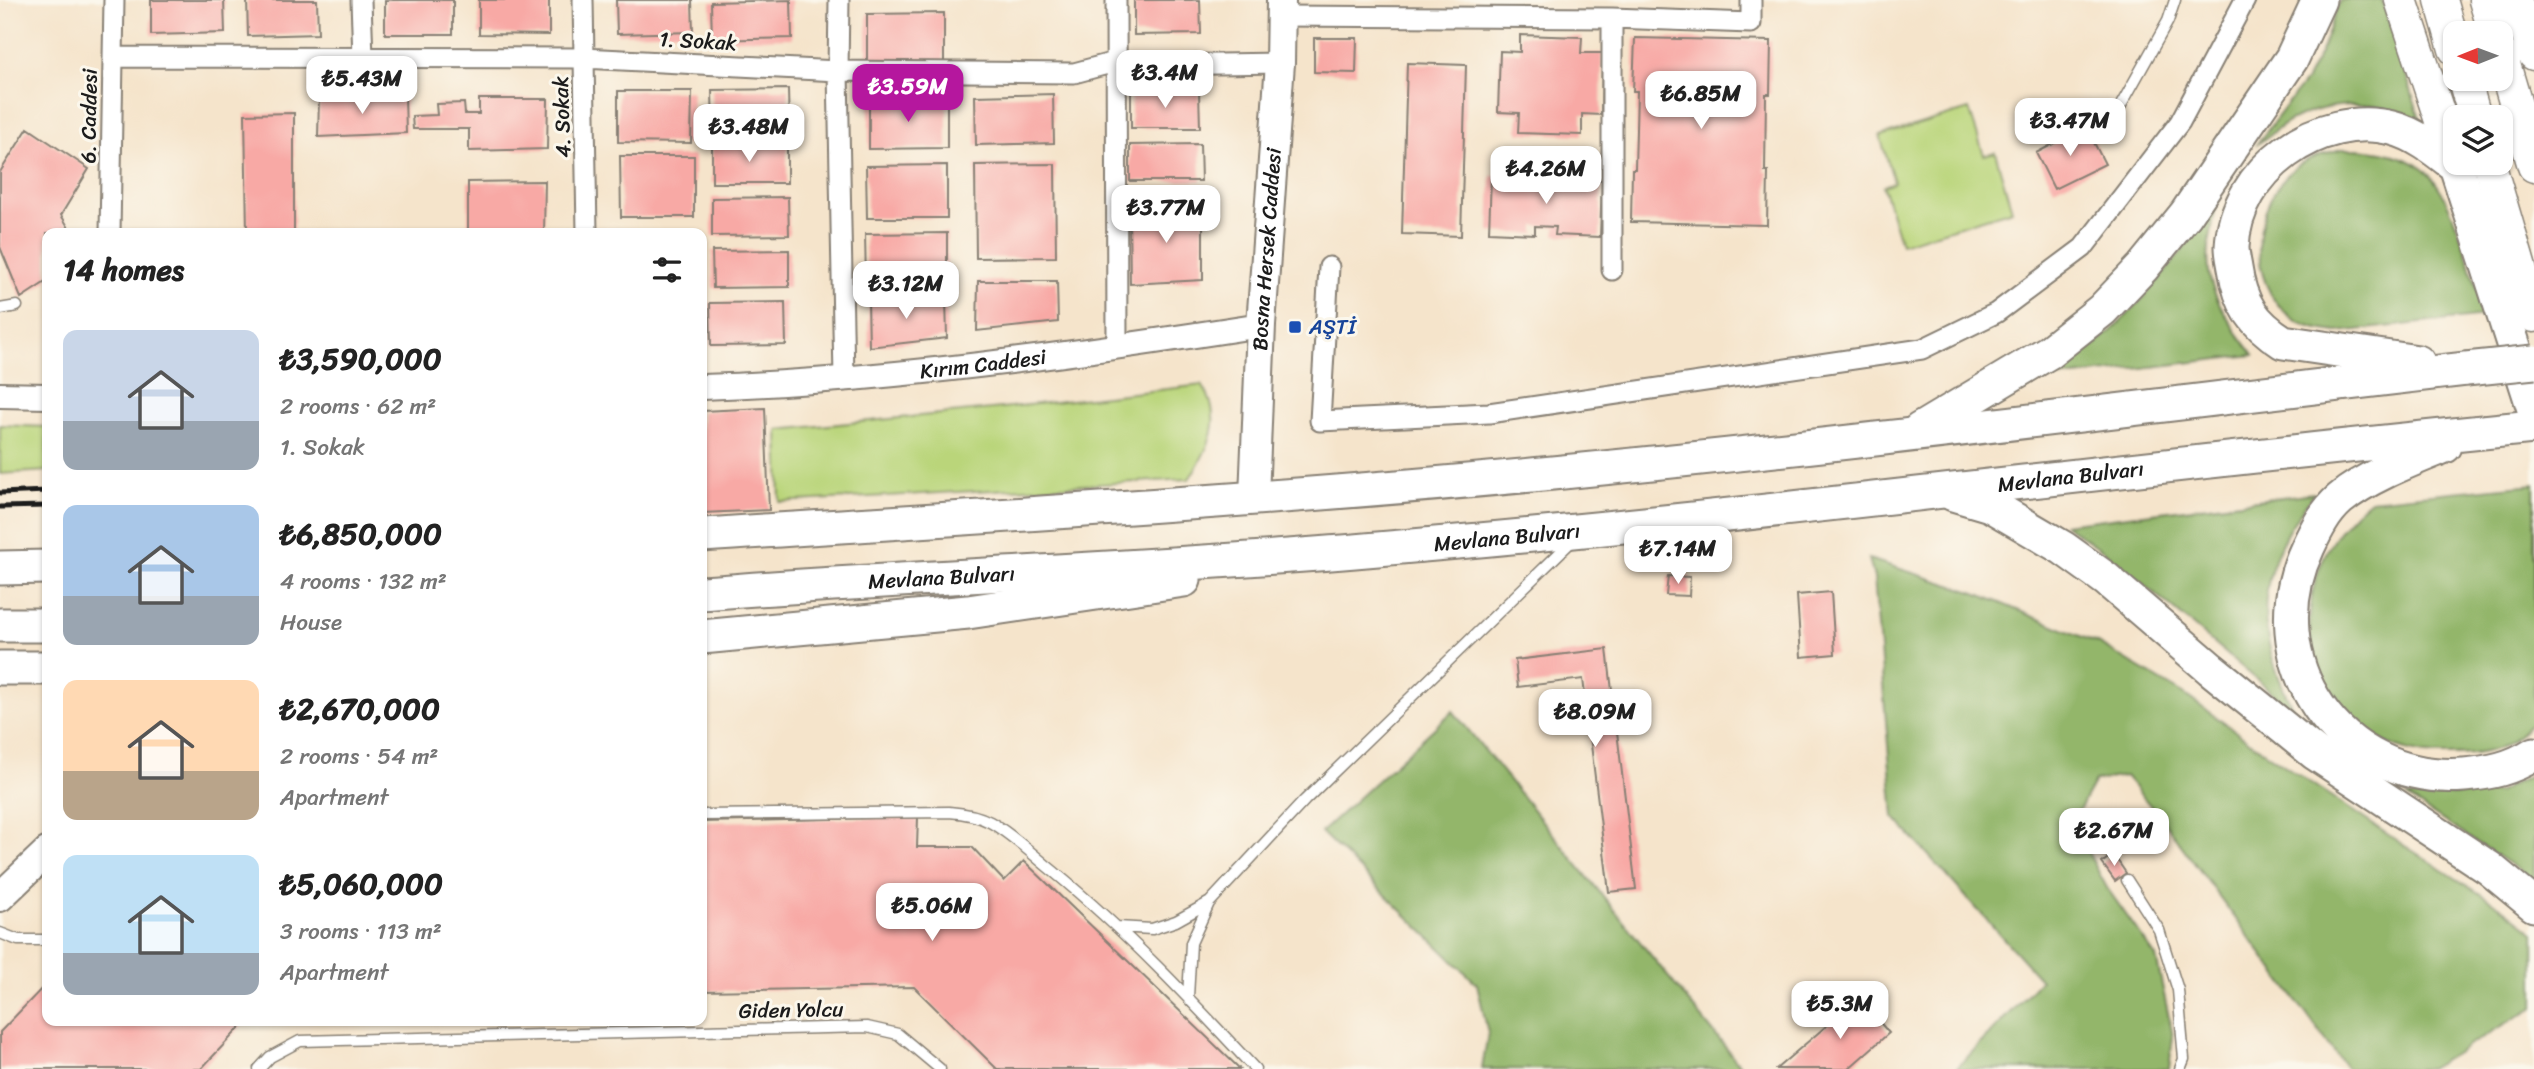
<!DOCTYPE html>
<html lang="en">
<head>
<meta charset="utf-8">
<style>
	:root { --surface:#fff; --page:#f6f6f6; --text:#222; --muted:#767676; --accent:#b5179e }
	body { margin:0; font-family:Sriracha,sans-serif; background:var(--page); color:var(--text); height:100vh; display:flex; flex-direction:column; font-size:26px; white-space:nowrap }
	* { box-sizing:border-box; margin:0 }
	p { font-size:23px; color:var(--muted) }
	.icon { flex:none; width:38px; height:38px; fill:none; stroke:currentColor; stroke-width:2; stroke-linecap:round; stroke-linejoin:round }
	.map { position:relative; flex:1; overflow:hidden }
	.side { position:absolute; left:42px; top:228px; width:665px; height:798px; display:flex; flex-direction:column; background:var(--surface); border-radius:14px; box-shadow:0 2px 5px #0004 }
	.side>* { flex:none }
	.needle { width:46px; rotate:269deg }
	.tools { position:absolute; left:2443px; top:21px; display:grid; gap:14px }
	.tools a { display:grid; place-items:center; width:70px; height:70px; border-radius:14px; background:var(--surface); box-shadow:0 2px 5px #0004; font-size:35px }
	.price { position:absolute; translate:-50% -60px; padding:0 16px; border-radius:14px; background:#fff; color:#222; font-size:23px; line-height:46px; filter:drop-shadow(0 2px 4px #0008) }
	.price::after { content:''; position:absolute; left:50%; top:42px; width:21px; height:16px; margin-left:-10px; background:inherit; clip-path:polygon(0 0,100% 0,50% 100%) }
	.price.on { background:var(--accent); color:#fff }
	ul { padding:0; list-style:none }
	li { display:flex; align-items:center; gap:21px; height:175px; padding:0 21px }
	li span { display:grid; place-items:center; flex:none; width:196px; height:140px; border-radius:14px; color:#555 }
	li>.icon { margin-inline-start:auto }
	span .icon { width:84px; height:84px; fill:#fffc; stroke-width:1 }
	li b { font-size:30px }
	h2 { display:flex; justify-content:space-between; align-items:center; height:84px; padding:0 21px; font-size:30px }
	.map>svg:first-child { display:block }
	.green { fill:#bad57a; stroke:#6b784b; stroke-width:2 }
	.forest { fill:#93b66a; stroke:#586943; stroke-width:2 }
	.building { fill:#f8a9a5 }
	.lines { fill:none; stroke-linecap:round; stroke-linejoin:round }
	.service-casing { stroke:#888074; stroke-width:13 }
	.minor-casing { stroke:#888074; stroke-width:23 }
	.tertiary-casing { stroke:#888074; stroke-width:28 }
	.secondary-casing { stroke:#888074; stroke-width:32 }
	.primary-casing { stroke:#888074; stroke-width:35 }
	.trunk-casing { stroke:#888074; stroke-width:37 }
	.service { stroke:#fff; stroke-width:10 }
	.minor { stroke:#fff; stroke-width:19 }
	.tertiary { stroke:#fff; stroke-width:24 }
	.secondary { stroke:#fff; stroke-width:28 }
	.primary { stroke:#fff; stroke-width:32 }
	.trunk { stroke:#fff; stroke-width:33 }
	.rail { stroke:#1c1c1c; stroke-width:5 }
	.trunk-bridge-casing { stroke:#888074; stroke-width:37; stroke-linecap:butt }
	.trunk-bridge { stroke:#fff; stroke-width:33 }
	.transit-dot { fill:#1a4fb4; stroke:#fbf7ec; stroke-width:2.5 }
	.labels { text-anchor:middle; stroke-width:6; stroke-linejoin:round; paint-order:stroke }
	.street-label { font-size:21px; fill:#1c1c1c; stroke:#fbf7ec }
	.transit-label { font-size:21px; fill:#164399; stroke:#fbf7ec; text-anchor:start }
</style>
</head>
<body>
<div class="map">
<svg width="2534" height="1069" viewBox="0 0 2534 1069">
	<rect width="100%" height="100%" fill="#fbf7ec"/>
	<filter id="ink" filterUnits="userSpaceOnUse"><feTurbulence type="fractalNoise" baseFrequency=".0143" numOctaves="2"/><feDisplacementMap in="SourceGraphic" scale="14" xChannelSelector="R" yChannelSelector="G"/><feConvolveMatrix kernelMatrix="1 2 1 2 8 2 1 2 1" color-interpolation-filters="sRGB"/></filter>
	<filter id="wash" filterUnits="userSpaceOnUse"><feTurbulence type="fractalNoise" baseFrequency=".00686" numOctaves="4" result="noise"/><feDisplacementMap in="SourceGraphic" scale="28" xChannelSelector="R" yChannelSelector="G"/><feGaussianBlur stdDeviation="1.57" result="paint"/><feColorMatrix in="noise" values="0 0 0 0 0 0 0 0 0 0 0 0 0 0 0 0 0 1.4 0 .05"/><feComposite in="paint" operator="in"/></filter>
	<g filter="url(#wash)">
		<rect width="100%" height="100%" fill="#f5e4cb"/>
		<path class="green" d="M1969,109L1984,155L1995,152L2012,210L1901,244L1883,186L1894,182L1880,136Z
			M1202,385C1225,418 1209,449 1189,479L780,502L778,430L1002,408Z
			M0,425L47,427V471L0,474Z"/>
		<path class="forest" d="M2340,0H2382L2420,118C2378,102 2334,99 2292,120C2279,126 2268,137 2256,145L2306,80L2323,47Z
			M2342,149C2374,148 2416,154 2436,183C2458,214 2473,279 2486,316L2338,332C2323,330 2305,328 2292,318C2244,282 2251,202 2297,166C2309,157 2327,153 2342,149Z
			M2216,206C2212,229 2205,255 2210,278C2216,305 2237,334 2254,355L2049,379C2062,370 2076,361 2088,351C2138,311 2178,257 2216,206Z
			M2534,484V721C2526,728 2519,736 2510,742C2493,754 2469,755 2448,755C2394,756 2354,731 2327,685C2322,676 2316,666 2313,656C2309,645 2310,630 2310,619C2311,571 2332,530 2370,500Z
			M2314,493C2305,506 2295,519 2287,533C2252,597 2263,650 2294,711L2107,553L2064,524Z
			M1869,559L1976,593L2097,643L2185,695L2269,755L2402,844L2504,909L2534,932V1007L2429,1069H2347L2161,818L2125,776L2095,781L2079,810L2083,843L2107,888L2156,957L2173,1036L2169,1069H1956L2041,980L1894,817L1874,578Z
			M1453,711L1743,1069H1482L1488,1033L1477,984L1321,832Z
			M2534,773V880L2407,797L2499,792Z"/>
		<g id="blocks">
			<path class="building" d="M151,0H224L225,33L151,35Z
				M247,0H317L318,34L248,36Z
				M385,0H453V34H385Z
				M479,0H549V35L479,34Z
				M616,0H692L693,32L617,34Z
				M791,0L792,38L712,40L711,2Z
				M1134,0H1200L1201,34L1134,35Z
				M944,13V66H867V14Z
				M1520,35L1582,37L1581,53H1602L1601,115L1582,114V135L1518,133L1519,113L1498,112L1500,51L1520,52Z
				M1314,38H1357L1356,73L1314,72Z
				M1635,38L1771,41L1770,94H1766L1765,172H1768L1767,225L1631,222L1632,169H1635L1637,91H1633Z
				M1407,63L1466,65L1461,236L1402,234Z
				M788,89L789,129L713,130L712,90Z
				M618,91H692L691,143L618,142Z
				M1131,91H1199L1200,128H1131Z
				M1053,94L1054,143L976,145L975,96Z
				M405,95L406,133L318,137L319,98Z
				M479,99H548L547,149L469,151V129H413L412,116L437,115L436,104L464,103L465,114H479Z
				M947,99V148L869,149V100Z
				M294,113V233H247L245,114Z
				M2086,127L2105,164L2054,189L2036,153Z
				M28,128L89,169L61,215L72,233H47V281L21,298L0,247V172Z
				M712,144L787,145V183H712Z
				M1200,144L1201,181H1130V145Z
				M620,156H694V217H621Z
				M1055,164L1056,257L976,258L975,165Z
				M947,165V218H867L866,166Z
				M1491,176L1536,178V186L1557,187V179L1602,180L1600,237L1555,235L1556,227L1535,226V234L1489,232Z
				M545,181L544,233H468V182Z
				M788,197L789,235L712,236V198Z
				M1203,207V280L1130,284L1129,208Z
				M947,233V281L866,282L865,234Z
				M789,250V287L713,288L712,251Z
				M978,281H1057L1058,322L977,331Z
				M946,298L947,338L869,347L868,299Z
				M785,302L786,345L711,346L710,303Z
				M765,408L769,510L702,513V411Z
				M1668,576L1690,577L1689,596L1666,595Z
				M1831,592L1835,654L1801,657L1797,595Z
				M1607,649L1636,889L1609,892L1583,679L1518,687L1515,660Z
				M918,817L917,847H972L1004,881L1024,861L1240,1069H997L914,987L702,991V822Z
				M2113,854L2126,873L2115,881L2102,863Z
				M47,983V1020H247L201,1069H0V1032Z
				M1859,998L1889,1033L1848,1069H1776Z"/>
		</g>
	</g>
	<g filter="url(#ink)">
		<use href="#blocks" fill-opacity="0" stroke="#888074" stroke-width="2"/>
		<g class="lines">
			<defs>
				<path id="service" d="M2120,107L2168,21L2175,0
					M0,309L17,306
					M702,815L949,812C963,813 977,815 990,822C1012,834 1033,855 1053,871C1126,931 1191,1000 1255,1069
					M2127,880L2159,930L2178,990L2184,1059L2180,1069
					M1117,927L1152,929L1176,921L1210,902L1305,800L1574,539
					M0,933L18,940H47
					M1188,997L1191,943L1209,903
					M259,1069L270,1057L300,1041L867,1027L898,1034L940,1069"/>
				<path id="minor" d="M361,0L363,58
					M583,0L587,233
					M839,0L838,71L844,379
					M1116,0L1117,347
					M1280,16L1612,18L1751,23V0
					M113,57L583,58L838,71L1074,73L1115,62L1159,65L1280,63
					M110,233L114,0
					M1329,267L1320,421L1489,413L1922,349L1996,313L2083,248L2180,122L2245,0
					M1612,270V18"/>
				<g id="tertiary">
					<path id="s1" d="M702,387C889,381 1075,354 1261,325"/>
					<path d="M0,395L47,396"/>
				</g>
				<g id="secondary">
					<path id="s2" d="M1254,497L1261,325L1280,63L1281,0"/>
					<path d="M0,897L47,852"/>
				</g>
				<path id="primary" d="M2401,0L2456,166
					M2441,0L2455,49
					M2485,0L2495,33
					M2515,0L2534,54
					M2501,54L2534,166
					M2464,79L2475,117
					M2489,163L2534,316"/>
				<g id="trunk">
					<path d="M2418,362L2283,342C2253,323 2240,303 2235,268C2234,262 2232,254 2232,247C2235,170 2319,110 2392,128C2416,134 2437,151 2456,166L2534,409"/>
					<path d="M1919,430L2049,352L2102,310L2143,267L2186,214L2292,58L2319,0"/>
					<path d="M2445,446C2413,459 2366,477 2340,499C2325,512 2316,530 2308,547C2254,660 2339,784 2464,775C2490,773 2512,768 2534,754"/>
					<path d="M1953,494L1990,505L2063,548L2106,579L2211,669L2315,753L2489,868L2534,905"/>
					<path d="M702,535C989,516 1277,500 1563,472C1865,443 2165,404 2466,369"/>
					<path d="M0,568L47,567"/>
					<path id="s3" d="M702,593C923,576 1145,569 1366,550C1756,518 2144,464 2534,427"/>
					<path d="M0,625H47"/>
					<path d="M702,637L968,612L1184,580"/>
					<path d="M0,668H47"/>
				</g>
			</defs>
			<use href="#service" class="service-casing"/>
			<use href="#minor" class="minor-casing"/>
			<use href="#tertiary" class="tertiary-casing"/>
			<use href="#secondary" class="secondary-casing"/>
			<use href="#primary" class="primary-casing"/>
			<use href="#trunk" class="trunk-casing"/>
			<use href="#service" class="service"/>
			<use href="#minor" class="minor"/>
			<use href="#tertiary" class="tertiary"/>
			<use href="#secondary" class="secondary"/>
			<use href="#primary" class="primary"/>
			<use href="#trunk" class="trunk"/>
			<path class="rail" d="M0,493L47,491
				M0,507L47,506"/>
			<defs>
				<path id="trunk-bridge" d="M2466,369L2534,362"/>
			</defs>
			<use href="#trunk-bridge" class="trunk-bridge-casing"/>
			<use href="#trunk-bridge" class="trunk-bridge"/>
		</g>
	</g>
	<rect class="transit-dot" x="1288" y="320" width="14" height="14" rx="3.5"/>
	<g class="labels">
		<g class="street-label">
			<text transform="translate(698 41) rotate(3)" y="7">1. Sokak</text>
			<text transform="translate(89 116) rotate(-89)" y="7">6. Caddesi</text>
			<text transform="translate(562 117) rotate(-92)" y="7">4. Sokak</text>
			<text dy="7" stroke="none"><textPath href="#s2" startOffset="248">Bosna Hersek Caddesi</textPath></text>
			<text dy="7" stroke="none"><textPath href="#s1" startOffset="282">Kırım Caddesi</textPath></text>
			<text dy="7" stroke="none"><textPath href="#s3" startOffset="1374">Mevlana Bulvarı</textPath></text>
			<text dy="7" stroke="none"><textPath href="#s3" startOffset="807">Mevlana Bulvarı</textPath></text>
			<text dy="7" stroke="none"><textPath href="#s3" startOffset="240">Mevlana Bulvarı</textPath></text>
			<text transform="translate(791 1010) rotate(-1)" y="7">Giden Yolcu</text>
		</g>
		<g class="transit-label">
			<text x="1309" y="334">AŞTİ</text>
		</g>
	</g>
</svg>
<div class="tools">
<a><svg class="needle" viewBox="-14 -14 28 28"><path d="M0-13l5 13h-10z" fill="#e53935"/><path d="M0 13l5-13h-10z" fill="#767676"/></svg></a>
<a><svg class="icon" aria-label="layers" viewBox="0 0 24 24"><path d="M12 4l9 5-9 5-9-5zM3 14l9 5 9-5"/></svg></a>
</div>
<b class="price" style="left:1165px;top:110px">₺3.4M</b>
<b class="price" style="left:362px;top:116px">₺5.43M</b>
<b class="price on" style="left:908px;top:124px">₺3.59M</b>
<b class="price" style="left:1701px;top:131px">₺6.85M</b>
<b class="price" style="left:2070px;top:158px">₺3.47M</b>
<b class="price" style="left:749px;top:164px">₺3.48M</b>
<b class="price" style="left:1546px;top:206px">₺4.26M</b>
<b class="price" style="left:1166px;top:245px">₺3.77M</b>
<b class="price" style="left:906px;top:321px">₺3.12M</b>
<b class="price" style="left:1678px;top:586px">₺7.14M</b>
<b class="price" style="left:1595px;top:749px">₺8.09M</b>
<b class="price" style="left:2114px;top:868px">₺2.67M</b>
<b class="price" style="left:932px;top:943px">₺5.06M</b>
<b class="price" style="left:1840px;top:1041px">₺5.3M</b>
<section class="side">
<h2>14 homes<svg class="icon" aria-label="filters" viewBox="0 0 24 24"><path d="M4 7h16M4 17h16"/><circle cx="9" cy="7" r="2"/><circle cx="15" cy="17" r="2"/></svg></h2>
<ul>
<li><span style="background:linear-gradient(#c9d6e8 65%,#9aa5b1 0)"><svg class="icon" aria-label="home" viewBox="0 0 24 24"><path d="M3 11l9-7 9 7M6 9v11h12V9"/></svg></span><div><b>₺3,590,000</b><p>2 rooms · 62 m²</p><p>1. Sokak</p></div></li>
<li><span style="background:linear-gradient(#a9c7e8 65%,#9aa5b1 0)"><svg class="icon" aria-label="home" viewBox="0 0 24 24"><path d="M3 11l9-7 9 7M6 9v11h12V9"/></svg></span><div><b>₺6,850,000</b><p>4 rooms · 132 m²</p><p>House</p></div></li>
<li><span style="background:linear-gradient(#ffd9b3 65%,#b9a48a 0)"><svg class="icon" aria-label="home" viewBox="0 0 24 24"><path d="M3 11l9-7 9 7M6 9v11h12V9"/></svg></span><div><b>₺2,670,000</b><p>2 rooms · 54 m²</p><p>Apartment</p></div></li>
<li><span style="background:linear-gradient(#bfe0f5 70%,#9aa5b1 0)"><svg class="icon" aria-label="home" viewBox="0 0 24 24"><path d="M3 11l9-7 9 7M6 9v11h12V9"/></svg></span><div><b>₺5,060,000</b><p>3 rooms · 113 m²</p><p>Apartment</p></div></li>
</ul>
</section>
</div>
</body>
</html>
